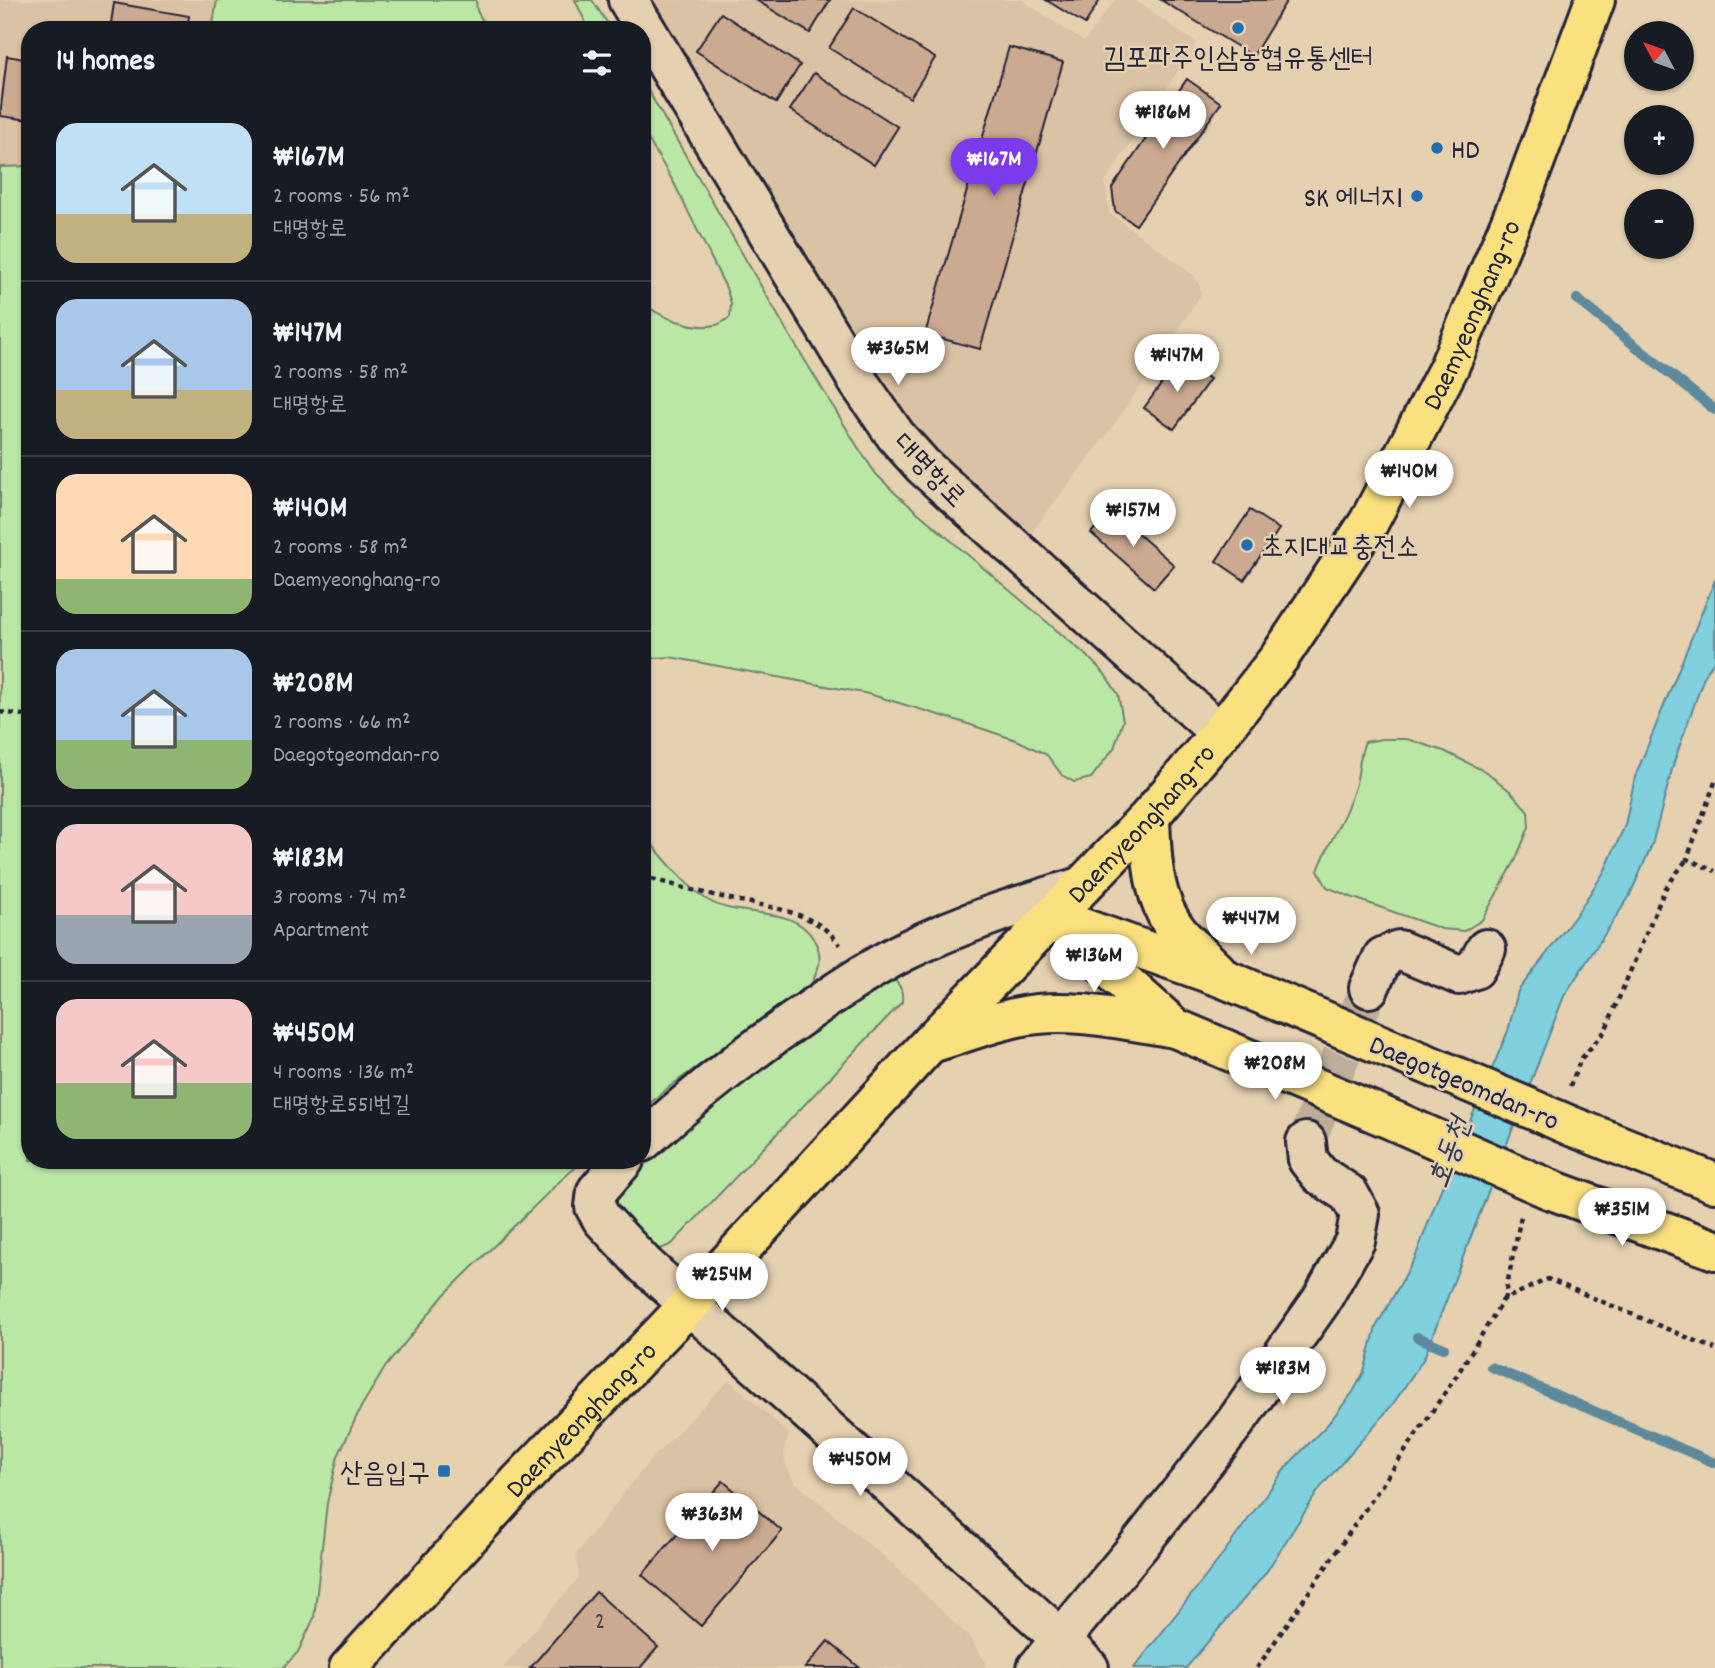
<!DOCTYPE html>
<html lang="en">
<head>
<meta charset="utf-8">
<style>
	:root { --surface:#171b24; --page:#20242c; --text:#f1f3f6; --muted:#9ea1a6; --line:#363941; --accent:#7c3aed }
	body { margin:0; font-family:Dekko,"Poor Story",sans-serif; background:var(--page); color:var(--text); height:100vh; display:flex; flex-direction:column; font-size:26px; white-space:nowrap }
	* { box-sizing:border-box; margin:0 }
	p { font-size:23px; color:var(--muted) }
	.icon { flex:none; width:38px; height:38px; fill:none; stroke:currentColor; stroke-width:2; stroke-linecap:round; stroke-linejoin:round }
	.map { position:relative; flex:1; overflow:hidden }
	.side { position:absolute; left:21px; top:21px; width:630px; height:1148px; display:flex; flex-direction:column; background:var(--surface); border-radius:28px; box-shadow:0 2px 5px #0004 }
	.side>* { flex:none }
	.needle { width:46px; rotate:311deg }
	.tools { position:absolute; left:1624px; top:21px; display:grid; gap:14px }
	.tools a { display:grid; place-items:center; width:70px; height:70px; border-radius:50%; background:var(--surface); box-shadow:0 2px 5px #0004; font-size:35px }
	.price { position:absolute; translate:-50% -60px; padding:0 16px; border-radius:24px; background:#fff; color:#222; font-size:23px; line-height:46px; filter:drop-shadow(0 2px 4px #0008) }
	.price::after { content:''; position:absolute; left:50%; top:42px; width:21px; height:16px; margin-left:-10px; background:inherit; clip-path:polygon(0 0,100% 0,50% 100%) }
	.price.selected { background:var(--accent); color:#fff }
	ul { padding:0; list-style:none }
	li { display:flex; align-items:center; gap:21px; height:175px; padding:0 35px }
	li+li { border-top:2px solid var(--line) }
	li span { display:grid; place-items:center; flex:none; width:196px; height:140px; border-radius:21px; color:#555 }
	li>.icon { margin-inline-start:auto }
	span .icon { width:84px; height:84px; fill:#fffc; stroke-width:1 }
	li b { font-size:30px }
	h2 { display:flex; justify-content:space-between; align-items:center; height:84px; padding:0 35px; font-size:30px }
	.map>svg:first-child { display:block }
	.built { fill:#dac2a4 }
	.green { fill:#bbe7a5; stroke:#6e8470; stroke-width:2 }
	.water { fill:#81d0dd; stroke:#5b8a9c; stroke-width:2 }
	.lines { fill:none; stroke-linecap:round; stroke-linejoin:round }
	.stream { stroke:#5b8a9c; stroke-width:10 }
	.building { fill:#ccaa91; stroke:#22223b; stroke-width:2 }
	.minor-tunnel { stroke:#bead98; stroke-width:38; stroke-dasharray:38 19; stroke-linecap:butt }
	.minor-casing { stroke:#22223b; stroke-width:44 }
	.major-casing { stroke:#22223b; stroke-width:44 }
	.path { stroke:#22223b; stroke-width:4.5; stroke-dasharray:5 5; stroke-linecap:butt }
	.minor { stroke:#e5d0af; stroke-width:38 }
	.major { stroke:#fbe080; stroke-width:38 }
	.major-bridge-casing { stroke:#22223b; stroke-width:44; stroke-linecap:butt }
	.major-bridge { stroke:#fbe080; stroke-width:38 }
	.poi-dot { fill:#1f6fb2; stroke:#e5d0af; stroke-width:2.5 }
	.labels { text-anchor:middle; stroke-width:5; stroke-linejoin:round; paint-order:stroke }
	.number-label { font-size:24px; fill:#4c4450 }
	.poi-label { font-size:28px; fill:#22223b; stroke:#e5d0af; text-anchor:start }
	.street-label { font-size:28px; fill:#22223b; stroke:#e5d0af }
	.water-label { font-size:30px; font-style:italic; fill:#303c53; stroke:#e5d0af }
</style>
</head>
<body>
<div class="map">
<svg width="1715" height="1668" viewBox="0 0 1715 1668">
	<rect width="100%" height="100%" fill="#e5d0af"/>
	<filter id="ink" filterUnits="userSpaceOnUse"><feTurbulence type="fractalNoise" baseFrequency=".0143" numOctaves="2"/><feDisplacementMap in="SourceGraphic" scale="14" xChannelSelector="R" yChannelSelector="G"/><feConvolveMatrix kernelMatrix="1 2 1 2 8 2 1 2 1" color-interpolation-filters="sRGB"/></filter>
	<g filter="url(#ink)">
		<path class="built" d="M0,0H217L212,30H30V166L7,167H0Z
			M648,0H1022L1084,42L1115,0H1134L1196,43L1105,182L1109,213L1195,276L1202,292L1163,354L1105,437L1029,535L946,467L905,421L728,128Z
			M729,1380L789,1434L784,1451L786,1467L795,1482L895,1566L968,1636L986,1663L985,1668H503L579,1577L576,1554L647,1464Z"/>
		<path class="green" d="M217,0H476L477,11L488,30H212Z
			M575,0H592L612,30H589Z
			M642,80L787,331L859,449L876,474L896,494L1087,656L1104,673L1118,694L1123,721L1114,748L1091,778L1074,782L1062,775L1047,755L1019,741L959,721L869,694L670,657L642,659V302C658,317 694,330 716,325C721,324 726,320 730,317L731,303L726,288L674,183L642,129Z
			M30,166V1160H584L561,1180L444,1295L386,1366L361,1407L338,1456L327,1503L314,1618L298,1652L283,1668H0V167Z
			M1382,739H1407L1444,751L1488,773L1511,792L1528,811L1529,827L1515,861L1482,920L1464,931L1442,929L1351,897L1327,887L1318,871C1328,843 1345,818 1354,790C1360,774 1358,757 1365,742Z
			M642,833C661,854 683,884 706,899C739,921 793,902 814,940C824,957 819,968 811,985L669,1087L642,1110Z
			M885,978L895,980C901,987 903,992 902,1002L672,1244L661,1249L652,1247L613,1213L610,1187L642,1153Z"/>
		<path class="water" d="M1715,580V659L1704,677L1674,762L1652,845L1629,897L1564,996L1424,1358L1393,1404L1320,1488L1265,1574L1186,1668H1134L1217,1562L1287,1466L1327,1425L1353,1392L1364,1372L1376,1327L1415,1258L1439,1194L1508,1031L1518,991L1576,915L1604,872L1625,825L1635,777Z"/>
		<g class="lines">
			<path class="stream" d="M1577,299L1715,410
				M1417,1337L1444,1348
				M1491,1367L1715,1463"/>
		</g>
		<path class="building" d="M756,0H830L810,33Z
			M1046,0H1100L1085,24Z
			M1161,0H1287L1253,56Z
			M114,3L189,16L187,30H110Z
			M854,8L935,58L910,98L829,48Z
			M721,13L800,65L776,103L696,51Z
			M1009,47L1063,62L980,349L925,334Z
			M7,56L30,60V120L0,116Z
			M814,73L898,127L874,165L790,110Z
			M1187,79L1221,103L1136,225L1115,211L1112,188Z
			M1180,358L1210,379L1174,429L1144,408Z
			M1111,510L1174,565L1154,588L1091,533Z
			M1250,510L1279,529L1244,580L1216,561Z
			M723,1481L782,1531L701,1626L642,1575Z
			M596,1592L658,1647L640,1668H530Z
			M828,1641L860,1668H805Z"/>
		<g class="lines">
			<path class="minor-tunnel" d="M1306,1142L1369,988"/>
			<defs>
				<path id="minor" d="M628,0L859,383L896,436L923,466L1220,733
					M1369,988L1383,957L1399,950L1459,975L1475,969L1486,949
					M642,1142C695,1094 751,1050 810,1010C840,989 871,968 905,951C961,923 1020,905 1080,887
					M624,1160L597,1191L595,1207L602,1219L645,1265L1060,1638L1089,1668
					M1037,1668L1140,1544L1235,1423L1321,1301L1355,1241L1360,1214L1349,1194L1320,1175L1308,1160L1306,1142"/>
				<g id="major">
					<path d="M1150,816C1151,854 1152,900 1178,932C1190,946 1204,958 1217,971"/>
					<path d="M1052,917L1175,1028L1397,1122"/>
					<path d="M1071,924L1223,978L1424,1063"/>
					<path d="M934,1042C961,1034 989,1023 1018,1017C1069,1006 1124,1020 1175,1028"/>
					<path d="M1571,1126L1715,1183"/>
					<path d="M1549,1189L1715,1250"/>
					<path id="s1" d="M349,1668L518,1483L690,1304L930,1043L1150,816L1220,733L1279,658L1369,522L1449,367L1523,193L1595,0"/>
				</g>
			</defs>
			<use href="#minor" class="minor-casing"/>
			<use href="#major" class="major-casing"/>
			<path class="path" d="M0,712L30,716
				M1715,782L1687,859L1715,871
				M642,876C669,884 695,891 722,897C762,907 814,908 840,945
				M1570,1086L1581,1059L1605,1031L1665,889L1687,859
				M1504,1300L1521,1216
				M1257,1668L1457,1375L1503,1300L1548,1279L1715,1349"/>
			<use href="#minor" class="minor"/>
			<use href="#major" class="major"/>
			<defs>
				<path id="major-bridge" d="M1424,1063L1571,1126
					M1397,1122L1549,1189"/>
			</defs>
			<use href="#major-bridge" class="major-bridge-casing"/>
			<use href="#major-bridge" class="major-bridge"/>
		</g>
	</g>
	<g class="poi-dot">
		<circle cx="1238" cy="28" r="7"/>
		<circle cx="1437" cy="148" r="7"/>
		<circle cx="1417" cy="196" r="7"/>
		<circle cx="1247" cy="545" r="7"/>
		<rect x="437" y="1464" width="14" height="14" rx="3.5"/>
	</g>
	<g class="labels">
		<g class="number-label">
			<text x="600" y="1628">2</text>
		</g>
		<g class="poi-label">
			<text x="1238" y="66" text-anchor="middle">김포파주인삼농협유통센터</text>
			<text x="1451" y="158">HD</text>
			<text x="1403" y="206" text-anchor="end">SK 에너지</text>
			<text x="1261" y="555">초지대교충전소</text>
			<text x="430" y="1481" text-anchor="end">산음입구</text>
		</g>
		<g class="street-label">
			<text dy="10" stroke="none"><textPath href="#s1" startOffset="1768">Daemyeonghang-ro</textPath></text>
			<text transform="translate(931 469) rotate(46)" y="10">대명항로</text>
			<text dy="10" stroke="none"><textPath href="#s1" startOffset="1158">Daemyeonghang-ro</textPath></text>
			<text transform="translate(1465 1081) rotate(23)" y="10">Daegotgeomdan-ro</text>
			<text dy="10" stroke="none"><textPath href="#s1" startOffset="340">Daemyeonghang-ro</textPath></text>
		</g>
		<g class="water-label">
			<text transform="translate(1448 1152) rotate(-70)" y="10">호동천</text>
		</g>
	</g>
</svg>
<div class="tools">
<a><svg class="needle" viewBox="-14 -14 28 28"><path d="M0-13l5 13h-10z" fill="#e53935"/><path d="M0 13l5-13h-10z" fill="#9ea1a6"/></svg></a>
<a>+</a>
<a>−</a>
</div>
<b class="price" style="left:1163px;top:151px">₩186M</b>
<b class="price selected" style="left:994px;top:198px">₩167M</b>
<b class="price" style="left:898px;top:387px">₩365M</b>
<b class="price" style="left:1177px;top:394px">₩147M</b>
<b class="price" style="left:1409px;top:510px">₩140M</b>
<b class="price" style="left:1133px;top:549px">₩157M</b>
<b class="price" style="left:1251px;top:957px">₩447M</b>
<b class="price" style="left:1094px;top:994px">₩136M</b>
<b class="price" style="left:1275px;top:1102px">₩208M</b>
<b class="price" style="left:1622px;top:1248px">₩351M</b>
<b class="price" style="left:722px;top:1313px">₩254M</b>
<b class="price" style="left:1283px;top:1407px">₩183M</b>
<b class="price" style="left:860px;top:1498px">₩450M</b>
<b class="price" style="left:712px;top:1553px">₩363M</b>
<section class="side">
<h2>14 homes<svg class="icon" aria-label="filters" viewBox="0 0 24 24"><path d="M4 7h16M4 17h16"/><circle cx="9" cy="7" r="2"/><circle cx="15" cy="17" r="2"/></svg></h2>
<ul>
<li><span style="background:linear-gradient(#bfe0f5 65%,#c2b280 0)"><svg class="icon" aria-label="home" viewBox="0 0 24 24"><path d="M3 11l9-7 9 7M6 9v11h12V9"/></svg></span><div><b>₩167M</b><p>2 rooms · 56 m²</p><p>대명항로</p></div></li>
<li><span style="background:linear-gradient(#a9c7e8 65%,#c2b280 0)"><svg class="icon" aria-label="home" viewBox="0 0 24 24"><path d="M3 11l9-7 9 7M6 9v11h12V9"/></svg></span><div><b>₩147M</b><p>2 rooms · 58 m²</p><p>대명항로</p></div></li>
<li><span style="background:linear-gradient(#ffd9b3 75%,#8fb573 0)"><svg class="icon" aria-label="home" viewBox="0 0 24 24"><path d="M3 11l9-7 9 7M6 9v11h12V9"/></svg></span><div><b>₩140M</b><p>2 rooms · 58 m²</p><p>Daemyeonghang-ro</p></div></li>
<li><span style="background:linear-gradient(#a9c7e8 65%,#8fb573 0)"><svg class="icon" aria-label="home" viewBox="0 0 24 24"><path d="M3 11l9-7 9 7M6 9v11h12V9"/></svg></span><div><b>₩208M</b><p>2 rooms · 66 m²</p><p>Daegotgeomdan-ro</p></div></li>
<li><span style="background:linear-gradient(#f6c9c9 65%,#9aa5b1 0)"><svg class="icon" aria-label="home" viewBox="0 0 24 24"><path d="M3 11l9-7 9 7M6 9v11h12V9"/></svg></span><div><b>₩183M</b><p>3 rooms · 74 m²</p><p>Apartment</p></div></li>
<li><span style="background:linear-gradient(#f6c9c9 60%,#8fb573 0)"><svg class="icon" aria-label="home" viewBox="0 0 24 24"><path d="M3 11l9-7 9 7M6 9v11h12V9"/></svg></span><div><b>₩450M</b><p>4 rooms · 136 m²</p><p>대명항로551번길</p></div></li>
</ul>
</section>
</div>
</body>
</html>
